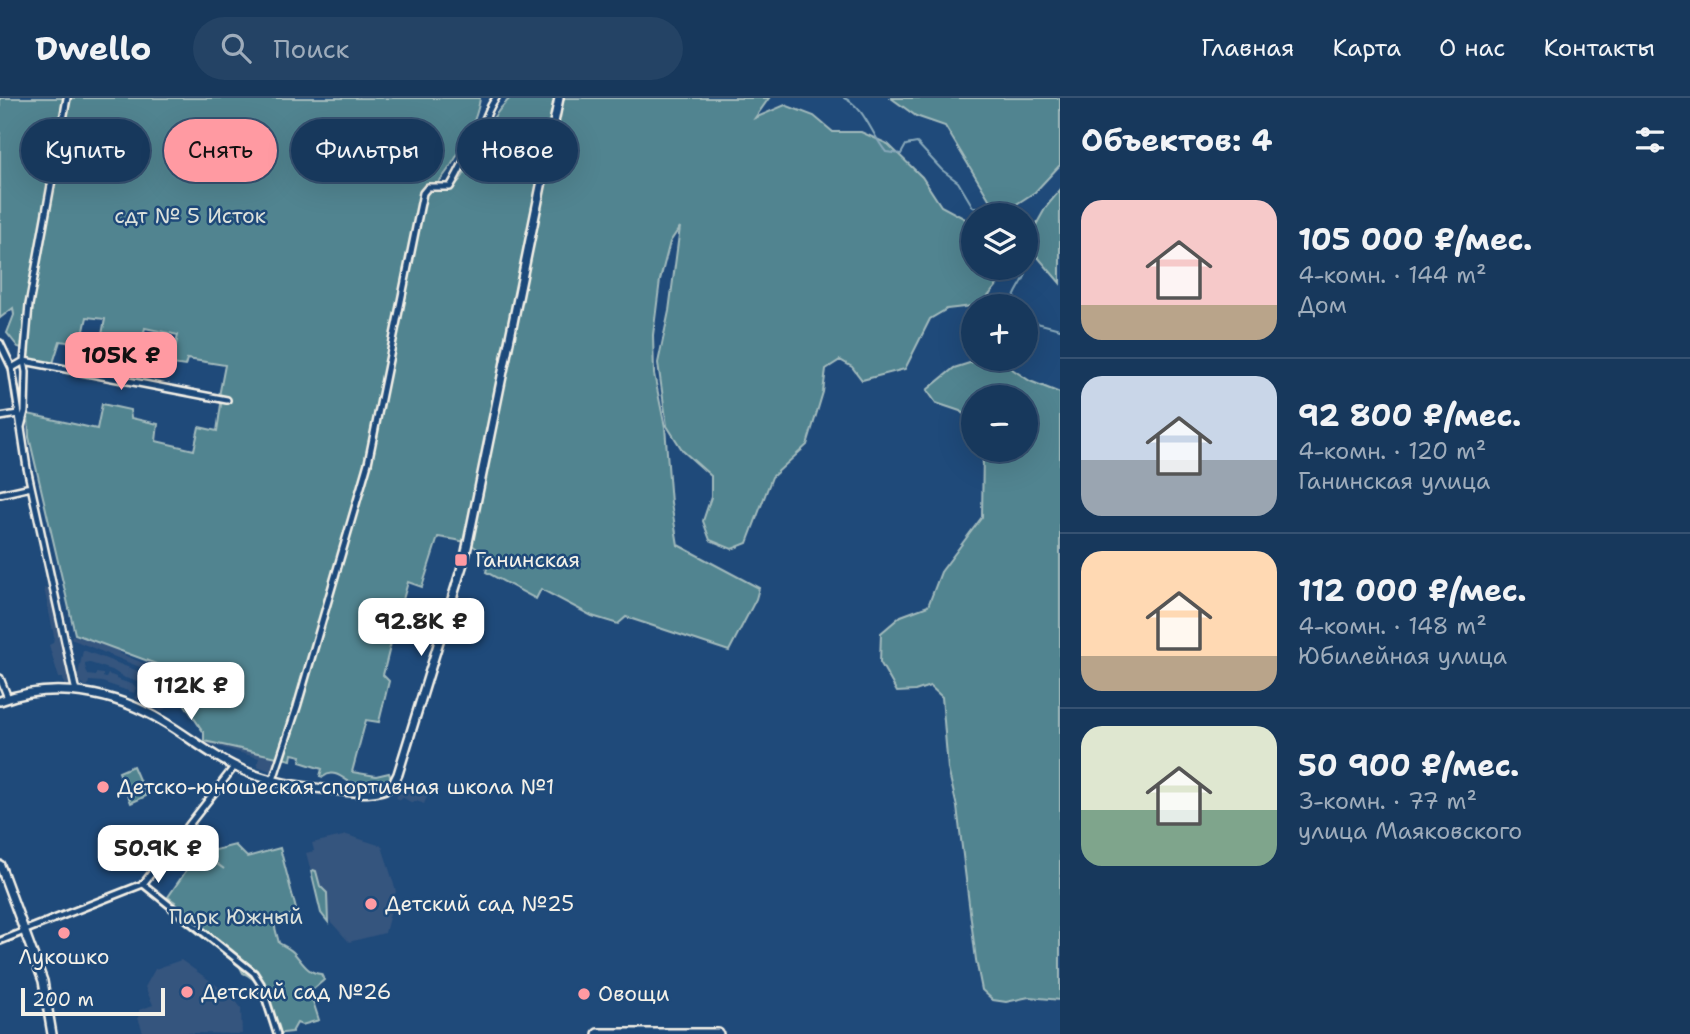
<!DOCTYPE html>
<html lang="ru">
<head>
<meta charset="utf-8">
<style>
	:root { --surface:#17385c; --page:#244365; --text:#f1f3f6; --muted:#9eacbb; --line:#365272; --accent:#ff9aa2 }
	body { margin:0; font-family:"Shantell Sans",sans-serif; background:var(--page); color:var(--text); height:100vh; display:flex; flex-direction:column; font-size:26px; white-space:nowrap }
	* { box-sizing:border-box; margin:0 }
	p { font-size:23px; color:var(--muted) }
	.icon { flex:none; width:38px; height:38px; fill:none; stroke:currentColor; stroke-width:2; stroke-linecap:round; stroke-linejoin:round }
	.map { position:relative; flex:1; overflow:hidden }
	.panel { display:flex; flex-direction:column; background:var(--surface); width:630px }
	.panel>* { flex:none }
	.banner { position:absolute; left:21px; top:21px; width:665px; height:63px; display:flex; gap:14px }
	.buttons { position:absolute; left:961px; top:105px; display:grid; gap:14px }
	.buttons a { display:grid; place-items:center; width:77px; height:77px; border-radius:50%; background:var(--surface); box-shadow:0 7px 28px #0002,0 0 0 2px var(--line); font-size:35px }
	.scale { position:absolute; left:21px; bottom:18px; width:144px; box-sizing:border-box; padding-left:7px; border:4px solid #f4f1e8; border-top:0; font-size:19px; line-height:24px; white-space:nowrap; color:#f4f1e8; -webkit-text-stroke:5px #1f4a7a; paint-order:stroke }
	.price { position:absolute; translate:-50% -60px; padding:0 16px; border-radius:14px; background:#fff; color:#222; font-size:23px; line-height:46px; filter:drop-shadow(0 2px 4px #0008) }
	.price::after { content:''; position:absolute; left:50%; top:42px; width:21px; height:16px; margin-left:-10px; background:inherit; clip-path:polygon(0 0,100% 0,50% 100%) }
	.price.on { background:var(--accent); color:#111 }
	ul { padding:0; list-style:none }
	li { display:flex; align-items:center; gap:21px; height:175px; padding:0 21px }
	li+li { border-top:2px solid var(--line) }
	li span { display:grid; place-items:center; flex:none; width:196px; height:140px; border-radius:21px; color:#555 }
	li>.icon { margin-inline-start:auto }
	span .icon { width:84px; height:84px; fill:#fffc; stroke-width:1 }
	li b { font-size:30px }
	h2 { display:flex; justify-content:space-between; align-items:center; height:84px; padding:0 21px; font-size:30px }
	.pill { padding:0 24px; border-radius:32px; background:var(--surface); box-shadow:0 7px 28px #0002,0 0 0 2px var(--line); font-size:24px; line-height:63px }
	.pill.on { background:var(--accent); color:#111 }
	header { display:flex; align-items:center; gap:42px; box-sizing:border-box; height:98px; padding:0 35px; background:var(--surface); border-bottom:2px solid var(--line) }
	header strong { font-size:33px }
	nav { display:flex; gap:38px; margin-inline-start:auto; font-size:24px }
	.search { width:490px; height:63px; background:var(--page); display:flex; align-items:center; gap:18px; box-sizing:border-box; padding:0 24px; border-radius:38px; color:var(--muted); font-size:26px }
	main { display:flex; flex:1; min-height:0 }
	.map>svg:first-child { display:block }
	.built { fill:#34547e }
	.green { fill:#518490; stroke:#a2babc; stroke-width:2 }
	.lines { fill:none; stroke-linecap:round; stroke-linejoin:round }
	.stream { stroke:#88a8ba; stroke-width:2 }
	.pedestrian-casing { stroke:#f4f1e8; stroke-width:10 }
	.minor-casing { stroke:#f4f1e8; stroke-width:10 }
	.tertiary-casing { stroke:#f4f1e8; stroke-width:12 }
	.primary-casing { stroke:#f4f1e8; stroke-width:14 }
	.pedestrian { stroke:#1f4a7a; stroke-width:4.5 }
	.minor { stroke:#1f4a7a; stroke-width:5 }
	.tertiary { stroke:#1f4a7a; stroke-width:7 }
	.primary { stroke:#1f4a7a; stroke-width:9 }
	.poi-dot { fill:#ff9aa2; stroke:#1f4a7a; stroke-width:2.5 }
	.labels { text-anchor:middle; stroke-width:5; stroke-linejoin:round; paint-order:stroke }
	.park-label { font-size:21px; fill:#dce1db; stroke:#1f4a7a }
	.poi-label { font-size:21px; fill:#f4f1e8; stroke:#1f4a7a; text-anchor:start }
</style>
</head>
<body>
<header>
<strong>Dwello</strong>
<div class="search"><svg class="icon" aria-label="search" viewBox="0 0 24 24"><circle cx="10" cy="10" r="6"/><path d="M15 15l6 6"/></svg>Поиск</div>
<nav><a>Главная</a><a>Карта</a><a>О нас</a><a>Контакты</a></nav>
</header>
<main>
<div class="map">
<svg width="1060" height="936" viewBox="0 0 1060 936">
	<rect width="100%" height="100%" fill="#1f4a7a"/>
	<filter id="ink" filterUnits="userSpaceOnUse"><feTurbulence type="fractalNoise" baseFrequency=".0143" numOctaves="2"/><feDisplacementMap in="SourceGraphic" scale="14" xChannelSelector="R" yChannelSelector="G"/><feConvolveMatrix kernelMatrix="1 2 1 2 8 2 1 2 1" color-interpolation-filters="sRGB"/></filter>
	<g filter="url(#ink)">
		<path class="built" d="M49,489L53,502L71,586L64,587L63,580H59L49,547L53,545L54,538L44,490Z
			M72,537L119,552V555L143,565L149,564L151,571L147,572L71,541Z
			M83,552L151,578L153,592L166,610L161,614L153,607L134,600L139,594L151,598L144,585L125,580L112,572L90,565V564L85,565V568L88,577L96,578V575L103,576V579L106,580L108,576L116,579V581L134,587L136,590L134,595L102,584L89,583L88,588H84V586L79,585L78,577Z
			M207,641L277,659L273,674L257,668L259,660L216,648L207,645Z
			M402,687L415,690L416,696L419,692L428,697L424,706L417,703L412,705L402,699L401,702L396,700Z
			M347,737L382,748L396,793L385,835L349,844L322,814L306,755L314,753L312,745Z
			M181,862L233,899L241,910L242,936L143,934L138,920L139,912L153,907L145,889L155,871Z"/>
		<path class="green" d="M0,0H480C477,26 451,73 433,90L450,92C469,76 467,66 478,46C486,29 497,13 510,0H769L755,20L785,7L814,18L833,34H861L888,46L922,79L941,108L973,125V170H1005L998,186L981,207L947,211L930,221L905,271L862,282L852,269L840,262L826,271L823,294L807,347L772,379L747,445L732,451L710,442L703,423L711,399V378L683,353L667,328L658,265L669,213L680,129L670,144L660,182L653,237L654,276L665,329L671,405L678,447L759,490L756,501L729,553L626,519L618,526L592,518L541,491L536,501L486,474L489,462C475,444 460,442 438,439L422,489L408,484L402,505L421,511L418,519L399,513L383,577L389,583L379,624L366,622L352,674L376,678L389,675L391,681C385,688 356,687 348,683C339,677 332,672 323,679L320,678L322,671L300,664L301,658L292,656L291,662L204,643V635L171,586L167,570L75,536L29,339L28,316L97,331L102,306L130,312L131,320L158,326L156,343L194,352L199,329L217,333L222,300L219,298L225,267L187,261L185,268L172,266L178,237L145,230L138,257L99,252L105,221L87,219L81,246L60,243L53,265L29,261L25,251L18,249L7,235L14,217L13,210L0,220Z
			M891,0H1060V67L1035,94L1012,109L989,101L945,28L916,18Z
			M1060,92V185L1037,158L1031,136L1046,109Z
			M982,261H997L1030,283L1060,295V902L1029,899L1006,904L993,902L982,892L976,862L957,709L948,671L942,599L930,588L915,593L897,594L880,564L881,535L901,518L928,508L941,474L982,419L983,352H1026V299H973V325L960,313L936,305L927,292L954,270Z
			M133,668L146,698L131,705L119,674Z
			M235,747L247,759L280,750L297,815L273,822L279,845C284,848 291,851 294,855C303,865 307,875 321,876L324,882L310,894L319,922L302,927L297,925L292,934L274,936C268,916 265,882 243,875L240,869L169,813L175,804L168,799L199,754L224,771L203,755Z
			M313,772L316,773L320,788L327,795L328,824L321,815L311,773Z"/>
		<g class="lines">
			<path class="stream" d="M844,0C865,9 872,38 886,54L901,56L906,47L917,45L942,72L958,84L973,109L990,114L988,117
				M996,170L992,178L998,183L1022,173L1026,176C1021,189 1013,195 1012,208
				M1026,219L1033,224L1060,231"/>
			<defs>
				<path id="pedestrian" d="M143,786L254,875L261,886L277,936
					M0,843L25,833"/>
				<path id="minor" d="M0,245L12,270L27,370L76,594
					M12,270L24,263L227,302
					M0,319L18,316
					M21,329L25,313L26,274L24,263L29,207L67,0
					M0,396L31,389
					M0,580L8,600
					M273,682L297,609L368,365L423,95L428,89H450C462,70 470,48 481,29C487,19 488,10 496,0
					M26,832L143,786L234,669"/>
				<path id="tertiary" d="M0,603C54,583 115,594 164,624C188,638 210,657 236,669C266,684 301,689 334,692C353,694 375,698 392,688L398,676L465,459L559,0
					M0,767L43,883L52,936"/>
				<path id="primary" d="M598,936H718"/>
			</defs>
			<use href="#pedestrian" class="pedestrian-casing"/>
			<use href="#minor" class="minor-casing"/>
			<use href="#tertiary" class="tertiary-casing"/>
			<use href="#primary" class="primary-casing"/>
			<use href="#pedestrian" class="pedestrian"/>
			<use href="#minor" class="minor"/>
			<use href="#tertiary" class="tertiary"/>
			<use href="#primary" class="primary"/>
		</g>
	</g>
	<g class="poi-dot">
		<rect x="454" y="455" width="14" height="14" rx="3.5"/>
		<circle cx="103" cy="689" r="7"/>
		<circle cx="371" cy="806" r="7"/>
		<circle cx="64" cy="835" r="7"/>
		<circle cx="187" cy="894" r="7"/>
		<circle cx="584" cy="896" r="7"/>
	</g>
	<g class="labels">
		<g class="park-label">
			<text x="190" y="125">сдт № 5 Исток</text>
			<text x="236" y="826">Парк Южный</text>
		</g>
		<g class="poi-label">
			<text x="475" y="469">Ганинская</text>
			<text x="117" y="696">Детско-юношеская спортивная школа №1</text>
			<text x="385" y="813">Детский сад №25</text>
			<text x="64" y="866" text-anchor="middle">Лукошко</text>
			<text x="201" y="901">Детский сад №26</text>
			<text x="598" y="903">Овощи</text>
		</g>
	</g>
</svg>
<div class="buttons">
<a><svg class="icon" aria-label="layers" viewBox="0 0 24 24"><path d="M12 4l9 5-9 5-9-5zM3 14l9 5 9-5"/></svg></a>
<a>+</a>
<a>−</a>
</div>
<div class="scale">200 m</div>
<b class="price on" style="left:121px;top:294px">105K ₽</b>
<b class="price" style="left:421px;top:560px">92.8K ₽</b>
<b class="price" style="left:191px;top:624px">112K ₽</b>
<b class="price" style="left:158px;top:787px">50.9K ₽</b>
<div class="banner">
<a class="pill">Купить</a>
<a class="pill on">Снять</a>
<a class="pill">Фильтры</a>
<a class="pill">Новое</a>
</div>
</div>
<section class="panel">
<h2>Объектов: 4<svg class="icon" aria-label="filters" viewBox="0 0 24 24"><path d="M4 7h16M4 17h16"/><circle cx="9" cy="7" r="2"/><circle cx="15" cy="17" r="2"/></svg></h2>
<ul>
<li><span style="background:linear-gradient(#f6c9c9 75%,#b9a48a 0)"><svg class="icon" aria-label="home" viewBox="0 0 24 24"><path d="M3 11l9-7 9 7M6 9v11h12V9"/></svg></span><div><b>105 000 ₽/мес.</b><p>4-комн. · 144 m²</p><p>Дом</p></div></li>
<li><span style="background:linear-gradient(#c9d6e8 60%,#9aa5b1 0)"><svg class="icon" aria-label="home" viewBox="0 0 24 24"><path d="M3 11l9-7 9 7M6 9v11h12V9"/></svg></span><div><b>92 800 ₽/мес.</b><p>4-комн. · 120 m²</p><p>Ганинская улица</p></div></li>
<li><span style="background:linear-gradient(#ffd9b3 75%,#b9a48a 0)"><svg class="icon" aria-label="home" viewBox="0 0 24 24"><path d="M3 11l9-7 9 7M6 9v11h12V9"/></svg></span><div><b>112 000 ₽/мес.</b><p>4-комн. · 148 m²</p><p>Юбилейная улица</p></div></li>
<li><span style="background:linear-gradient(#dfe7d0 60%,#7fa58c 0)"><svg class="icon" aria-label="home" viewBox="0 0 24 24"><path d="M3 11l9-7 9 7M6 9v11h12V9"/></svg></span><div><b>50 900 ₽/мес.</b><p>3-комн. · 77 m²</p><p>улица Маяковского</p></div></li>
</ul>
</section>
</main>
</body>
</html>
